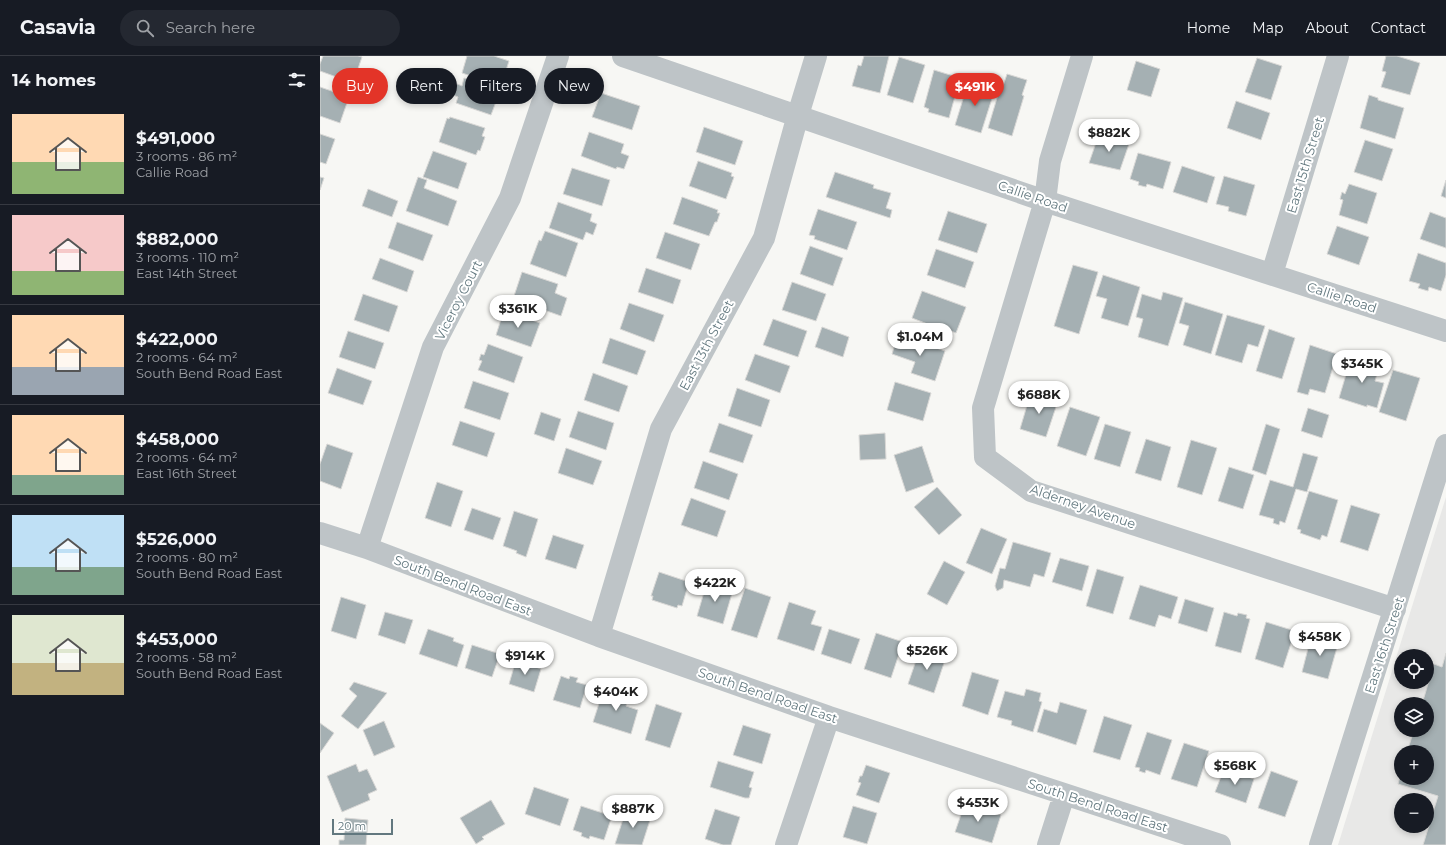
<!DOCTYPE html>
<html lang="en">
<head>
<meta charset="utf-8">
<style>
	:root { --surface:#171b24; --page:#242831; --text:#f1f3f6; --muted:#9ea1a6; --line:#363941; --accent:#e33428 }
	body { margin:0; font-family:Montserrat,sans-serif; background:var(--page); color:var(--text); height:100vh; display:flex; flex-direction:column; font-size:15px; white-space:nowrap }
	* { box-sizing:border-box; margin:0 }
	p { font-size:13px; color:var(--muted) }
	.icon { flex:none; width:22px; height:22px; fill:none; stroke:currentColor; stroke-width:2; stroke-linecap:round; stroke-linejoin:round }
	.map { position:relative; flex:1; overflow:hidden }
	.details { display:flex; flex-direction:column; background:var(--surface); width:320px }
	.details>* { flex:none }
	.banner { position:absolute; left:12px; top:12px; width:380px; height:36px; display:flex; gap:8px }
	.controls { position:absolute; left:1074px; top:593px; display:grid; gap:8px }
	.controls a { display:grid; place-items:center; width:40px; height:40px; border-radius:50%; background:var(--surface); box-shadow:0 2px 6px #0003; font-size:20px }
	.scale { position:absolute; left:12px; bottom:10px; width:61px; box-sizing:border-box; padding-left:4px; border:2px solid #62787f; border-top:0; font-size:11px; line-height:14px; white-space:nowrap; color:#62787f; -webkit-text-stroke:3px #fff; paint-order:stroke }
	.price { position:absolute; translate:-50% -34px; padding:0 9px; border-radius:14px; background:#fff; color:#222; font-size:13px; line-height:26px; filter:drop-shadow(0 1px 2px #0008) }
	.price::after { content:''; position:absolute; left:50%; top:24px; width:12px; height:9px; margin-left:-6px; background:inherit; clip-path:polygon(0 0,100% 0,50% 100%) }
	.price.on { background:var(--accent); color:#fff }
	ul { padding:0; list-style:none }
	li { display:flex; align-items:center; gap:12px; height:100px; padding:0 12px }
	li+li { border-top:1px solid var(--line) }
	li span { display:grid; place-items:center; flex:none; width:112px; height:80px; border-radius:0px; color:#555 }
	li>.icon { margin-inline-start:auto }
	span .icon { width:48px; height:48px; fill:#fffc; stroke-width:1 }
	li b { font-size:17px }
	h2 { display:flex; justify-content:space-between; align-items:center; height:48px; padding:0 12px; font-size:17px }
	.chip { padding:0 14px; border-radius:18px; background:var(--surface); box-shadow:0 2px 6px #0003; font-size:14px; line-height:36px }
	.chip.on { background:var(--accent); color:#fff }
	header { display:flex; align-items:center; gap:24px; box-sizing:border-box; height:56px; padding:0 20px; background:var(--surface); border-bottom:1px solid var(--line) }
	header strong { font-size:19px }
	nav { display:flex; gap:22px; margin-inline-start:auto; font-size:14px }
	.search { width:280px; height:36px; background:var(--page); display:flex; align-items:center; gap:10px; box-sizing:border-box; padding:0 14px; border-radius:22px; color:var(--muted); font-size:15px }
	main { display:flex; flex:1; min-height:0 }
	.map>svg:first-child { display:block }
	.built { fill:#e8e8e7; fill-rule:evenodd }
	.building { fill:#a5b0b3; stroke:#d9d8d6 }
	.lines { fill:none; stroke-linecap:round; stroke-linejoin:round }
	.street { stroke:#bec4c7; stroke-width:22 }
	.labels { text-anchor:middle; stroke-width:4; stroke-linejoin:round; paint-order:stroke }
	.street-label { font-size:13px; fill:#62787f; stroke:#fff }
</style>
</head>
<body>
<header>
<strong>Casavia</strong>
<div class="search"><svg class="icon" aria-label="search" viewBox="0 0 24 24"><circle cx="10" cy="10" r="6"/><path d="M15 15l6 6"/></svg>Search here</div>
<nav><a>Home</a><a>Map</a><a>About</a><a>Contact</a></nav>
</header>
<main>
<section class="details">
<h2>14 homes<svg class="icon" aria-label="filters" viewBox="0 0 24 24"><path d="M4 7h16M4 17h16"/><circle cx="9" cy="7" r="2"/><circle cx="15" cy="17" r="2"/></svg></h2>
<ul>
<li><span style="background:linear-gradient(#ffd9b3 60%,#8fb573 0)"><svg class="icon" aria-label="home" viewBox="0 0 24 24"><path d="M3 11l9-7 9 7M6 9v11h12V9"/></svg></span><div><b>$491,000</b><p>3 rooms · 86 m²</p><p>Callie Road</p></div></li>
<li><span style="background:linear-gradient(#f6c9c9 70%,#8fb573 0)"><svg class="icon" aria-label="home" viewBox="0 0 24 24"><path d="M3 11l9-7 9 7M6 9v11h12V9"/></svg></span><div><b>$882,000</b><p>3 rooms · 110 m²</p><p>East 14th Street</p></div></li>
<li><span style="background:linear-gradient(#ffd9b3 65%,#9aa5b1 0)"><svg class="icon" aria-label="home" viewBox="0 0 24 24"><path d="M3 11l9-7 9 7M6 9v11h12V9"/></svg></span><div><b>$422,000</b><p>2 rooms · 64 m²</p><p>South Bend Road East</p></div></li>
<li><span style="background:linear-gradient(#ffd9b3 75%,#7fa58c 0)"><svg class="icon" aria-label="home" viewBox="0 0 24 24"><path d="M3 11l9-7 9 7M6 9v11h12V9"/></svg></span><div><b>$458,000</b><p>2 rooms · 64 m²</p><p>East 16th Street</p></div></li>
<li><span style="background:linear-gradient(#bfe0f5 65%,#7fa58c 0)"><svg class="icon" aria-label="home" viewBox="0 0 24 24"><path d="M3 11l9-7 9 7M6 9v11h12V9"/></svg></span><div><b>$526,000</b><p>2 rooms · 80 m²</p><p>South Bend Road East</p></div></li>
<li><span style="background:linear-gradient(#dfe7d0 60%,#c2b280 0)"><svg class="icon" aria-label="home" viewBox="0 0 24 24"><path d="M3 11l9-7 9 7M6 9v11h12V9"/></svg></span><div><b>$453,000</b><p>2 rooms · 58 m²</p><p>South Bend Road East</p></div></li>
</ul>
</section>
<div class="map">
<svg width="1126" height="789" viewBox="0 0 1126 789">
	<rect width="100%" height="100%" fill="#f7f7f4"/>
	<path class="built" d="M1126,441V789H1018ZM1081,600H1107V626H1081ZM1081,648H1107V674H1081ZM1081,696H1107V722H1081ZM1081,744H1107V770H1081Z"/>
	<path class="building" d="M3,0H38L42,1L33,27L0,15V8Z
		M147,0H174L189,5L181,30L142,17Z
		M544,0H569L560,37L532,30L538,9L541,10Z
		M1066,0H1077L1100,7L1090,39L1061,31L1066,16L1062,15Z
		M579,1L605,9L593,47L567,39Z
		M937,2L962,10L951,44L925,36Z
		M816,5L840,13L831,41L807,34Z
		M614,14L640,22L629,62L608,56L609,53L604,51Z
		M687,18L707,24L702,39L704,40L692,80L668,72L680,32L682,33Z
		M144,22L180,35L171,59L136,47L138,41L131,38L135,27L142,30Z
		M649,24L675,33L661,77L635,69Z
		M0,31L29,41L20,67L0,60Z
		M281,37L320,50L312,74L272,61Z
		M1049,39L1058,42V44L1084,52L1075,83L1040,72Z
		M916,45L950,57L941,84L907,72Z
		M130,61L165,72L162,80L165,81L160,95L158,94L156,99L119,86L127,62L129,63Z
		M384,71L423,85L415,109L376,96Z
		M269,76L304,88L301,97L309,100L304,113L297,111L296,113L261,100Z
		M0,78L15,83L6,108L0,106Z
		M779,78L809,88L800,114L769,107Z
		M1045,84L1073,93L1062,125L1034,116Z
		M113,95L147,107L138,133L103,121Z
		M818,97L851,106L843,133L827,128L826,131L818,129L819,126L810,123Z
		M378,105L412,117L411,120L414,121L406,143L369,130Z
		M862,110L895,121L887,147L853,136Z
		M252,112L290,124L282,150L243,138Z
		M515,116L554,129L553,132L571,137L566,152L572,154L570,162L506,141Z
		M904,120L935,129L926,160L908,155L909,151L896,148Z
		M0,121L4,122L0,134Z
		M98,121L107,124L104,132L137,145L128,170L86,155Z
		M1126,124V142L1121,140Z
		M1029,128L1057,137L1047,168L1019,159L1023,144L1020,143L1022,136L1025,138Z
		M48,133L78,145L72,161L42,150Z
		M362,141L398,154L397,157H400L397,166H395L389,180L353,168Z
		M238,146L272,158L270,165L277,168L273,179L266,176L263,184L229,172Z
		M498,153L537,166L527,194L494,183L495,180L489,179Z
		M628,155L667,168L657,197L618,184Z
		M1110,156L1126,162V192L1100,183Z
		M77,166L113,179L103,205L68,192Z
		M1017,170L1049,181L1039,209L1007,198Z
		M225,175L258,187L246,221L210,208L219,184L221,185Z
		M345,176L380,188L371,214L336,202Z
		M490,190L523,202L513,230L480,218Z
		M616,193L654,206L645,232L607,219Z
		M1098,197L1126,207V219L1121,235L1109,231L1108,235L1098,232L1100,228L1089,225Z
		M60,202L94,215L87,236L52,223Z
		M753,209L778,216L759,278L734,270Z
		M326,212L361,224L353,248L318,236Z
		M202,216L238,228L235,237L247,242L241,260L193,243Z
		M783,219L820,231L808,270L781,262L787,243L776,240Z
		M472,226L506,238L496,265L462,254Z
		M602,235L646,251L636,277L631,275V277L592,262Z
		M843,236L863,242L848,290L818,281L823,263L816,261L822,238L841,244Z
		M43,238L78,250L69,276L34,264Z
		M865,246L903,258L891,298L863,289L869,270L859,267Z
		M309,247L344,259L334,286L300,273Z
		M184,254L220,267L211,291L176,279Z
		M907,259L945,270L938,291L928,288L922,307L895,299Z
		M453,263L487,275L478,301L443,289Z
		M502,271L529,281L523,301L495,291Z
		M949,273L975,282L962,323L936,315Z
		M28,275L64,287L55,313L19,301Z
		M578,279L625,295L615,325L591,317L595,306L572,298Z
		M290,282L326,295L317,319L282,307Z
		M168,288L203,301L194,327L158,314L162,305L159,304L161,298L164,299Z
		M990,289L1017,298L1005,337L990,333L988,339L977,336Z
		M435,298L470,310L460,337L425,324Z
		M1031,302L1059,311L1055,325L1064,327L1057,352L1047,349V351L1019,342Z
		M17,312L52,325L43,349L8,337Z
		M1073,314L1100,322L1086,365L1059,356Z
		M273,317L308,330L299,356L264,344Z
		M153,325L189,337L180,364L144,352Z
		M575,326L611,337L603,365L567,354Z
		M417,332L450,344L441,371L408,360Z
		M711,336L738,345L726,381L700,373Z
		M750,351L780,361L766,400L737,390Z
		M988,352L1009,359L1002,382L981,375Z
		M258,355L294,367L286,394L249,381Z
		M221,356L241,363L234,385L214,378Z
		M140,365L175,377L167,401L132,389Z
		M399,367L433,379L423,407L389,396Z
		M785,368L811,376L800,411L774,403Z
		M946,368L960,373L946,419L932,414Z
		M565,377L566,403L540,404L539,379Z
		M826,383L851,391L841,425L815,417Z
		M871,384L897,392L882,439L857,431Z
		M7,388L33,397L21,433L0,425V408Z
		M602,390L614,426L586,436L574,399Z
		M246,392L282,405L273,429L238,417Z
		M983,397L998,401L987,436L976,433L965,467L960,465L959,469L953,467L954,463L939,459L950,424L973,431Z
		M383,405L418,418L409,444L374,432Z
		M909,411L934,419L923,453L898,445Z
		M117,426L143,435L131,471L105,462Z
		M617,431L642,459L619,479L594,451Z
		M989,435L1018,444L1007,481L1002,479L1000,484L980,477L981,474L977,473Z
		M371,442L406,455L397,481L361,469Z
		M1031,449L1060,458L1048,495L1020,486Z
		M152,452L181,462L173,484L144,474Z
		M194,455L218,463L206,501L196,497L197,495L183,490Z
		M661,472L687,483L672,518L646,507Z
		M233,479L264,489L256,513L225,503Z
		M693,486L731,497L724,521L714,518L710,531L684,524L683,532L677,535L675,530L680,512L685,513Z
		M740,502L769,510L762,535L732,526Z
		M624,505L645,516L627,549L607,538Z
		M777,513L804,521L793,558L766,550Z
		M339,516L369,526L362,550L358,549L357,552L332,544L333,540H331Z
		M387,526L413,534L403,568L377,560Z
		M820,529L858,541L851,563L839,559L835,571L809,563Z
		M425,532L451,541L437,582L411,574Z
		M21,541L46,549L36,583L11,575Z
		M865,543L894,552L887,576L858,567Z
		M469,546L496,555L491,568L502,571L494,595L457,583Z
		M65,556L93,564L85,588L58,579Z
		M904,556L917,560L918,557L927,559L926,562L930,563L921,597L895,590Z
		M946,566L975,575L963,612L935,603Z
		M108,573L134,582L133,585L144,589L137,611L99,598Z
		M509,573L540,583L531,608L501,598Z
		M556,577L583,586L571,622L544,613Z
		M991,581L1005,584L1006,582L1013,584V587L1018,588L1008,623L982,616Z
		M152,589L180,598L172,621L145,612Z
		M600,593L626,601L614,637L588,628Z
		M1126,597V789H1103L1118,740L1078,728L1081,717V722H1107V696H1087L1094,674H1107V648H1102L1114,608L1122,611Z
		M196,604L221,613L214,636L189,628Z
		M652,616L679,624L668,659L642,650Z
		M241,620L249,623L250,620L258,622L256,626L267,629L260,652L233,644Z
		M34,626L67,637L38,673L21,660L37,640L29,633Z
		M284,632L309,640L306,650L318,654L311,678L273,666Z
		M706,633L721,637L719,645L722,646L713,676L691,669L692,665L677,661L685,635L704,640Z
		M740,646L767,654L756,689L717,676L724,653L737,657Z
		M336,648L362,657L350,692L325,684Z
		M784,660L812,669L800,704L773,696Z
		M64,665L75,691L54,700L43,674Z
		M0,667L14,677L0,697Z
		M423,669L451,678L442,708L413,699Z
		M827,676L852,684L840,719L826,714L825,717L819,715L820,712L815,711Z
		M864,687L889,695L877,731L851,723Z
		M398,705L434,716L429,731L432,732L429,742H425L390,731Z
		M36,708L39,716L47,713L57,734L48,738L50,744L22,756L7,720Z
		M546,709L570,717L559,747L536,739L541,727L538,726L540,720H542Z
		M904,713L934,723L926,747L895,736Z
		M951,715L978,725L965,761L938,752Z
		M214,731L249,743L240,770L205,758Z
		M171,744L185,768L162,781L164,783L156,788L140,762Z
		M645,747L681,759L672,787L635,776Z
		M261,750L292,760L284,784L270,780L269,783L261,780L262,777L253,774Z
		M533,750L557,757L547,788L523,781Z
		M395,753L420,761L411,789H403L385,783Z
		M306,754L331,761L322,789L295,788Z
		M25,762L48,764L46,789H19V784H24Z"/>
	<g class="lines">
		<path class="street" d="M303,0L725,145L1126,275
			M762,0L730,105L725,145L663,352L665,401L711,435L1075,553
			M952,218L1018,0
			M0,477L47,492L279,580L509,661L900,789
			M47,492L113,291L190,142L238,0
			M279,580L341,373L444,182L478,59L496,0
			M466,789L509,661
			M728,789L744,739
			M1000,789L1126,389"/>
	</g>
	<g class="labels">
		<g class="street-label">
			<text transform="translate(985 109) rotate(-73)" y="5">East 15th Street</text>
			<text transform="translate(713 140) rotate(19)" y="5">Callie Road</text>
			<text transform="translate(1022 241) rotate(18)" y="5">Callie Road</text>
			<text transform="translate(138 244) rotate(-63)" y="5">Viceroy Court</text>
			<text transform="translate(386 289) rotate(-62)" y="5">East 13th Street</text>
			<text transform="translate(763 450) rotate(19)" y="5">Alderney Avenue</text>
			<text transform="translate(143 529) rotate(21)" y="5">South Bend Road East</text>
			<text transform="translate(1064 589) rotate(-72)" y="5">East 16th Street</text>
			<text transform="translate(448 639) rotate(19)" y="5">South Bend Road East</text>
			<text transform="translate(778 749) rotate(18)" y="5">South Bend Road East</text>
		</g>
	</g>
</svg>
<div class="controls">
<a><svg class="icon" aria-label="locate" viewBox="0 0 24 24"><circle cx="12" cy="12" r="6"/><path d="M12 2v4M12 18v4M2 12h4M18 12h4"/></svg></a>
<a><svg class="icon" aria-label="layers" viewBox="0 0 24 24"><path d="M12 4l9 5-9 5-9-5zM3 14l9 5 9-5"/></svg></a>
<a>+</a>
<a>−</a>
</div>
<div class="scale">20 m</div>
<b class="price on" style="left:655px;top:51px">$491K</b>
<b class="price" style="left:789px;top:97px">$882K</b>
<b class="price" style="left:198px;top:273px">$361K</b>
<b class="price" style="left:600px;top:301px">$1.04M</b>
<b class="price" style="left:1042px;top:328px">$345K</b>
<b class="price" style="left:719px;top:359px">$688K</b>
<b class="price" style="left:395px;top:547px">$422K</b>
<b class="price" style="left:1000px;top:601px">$458K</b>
<b class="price" style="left:607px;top:615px">$526K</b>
<b class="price" style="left:205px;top:620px">$914K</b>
<b class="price" style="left:296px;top:656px">$404K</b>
<b class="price" style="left:915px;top:730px">$568K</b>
<b class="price" style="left:658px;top:767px">$453K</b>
<b class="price" style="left:313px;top:773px">$887K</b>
<div class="banner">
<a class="chip on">Buy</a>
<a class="chip">Rent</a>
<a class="chip">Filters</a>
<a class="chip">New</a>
</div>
</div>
</main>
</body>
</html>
